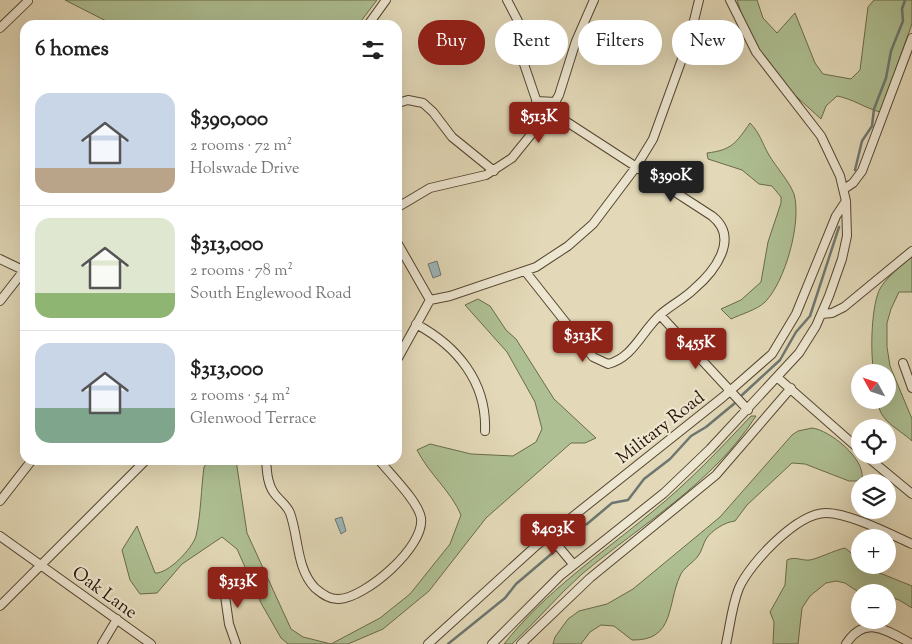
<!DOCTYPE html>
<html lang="en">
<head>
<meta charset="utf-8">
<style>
	:root { --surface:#fff; --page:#f2f2f2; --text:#222; --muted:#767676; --line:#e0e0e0; --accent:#8f2418 }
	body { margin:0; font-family:"Sorts Mill Goudy",serif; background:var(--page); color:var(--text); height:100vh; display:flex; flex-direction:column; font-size:19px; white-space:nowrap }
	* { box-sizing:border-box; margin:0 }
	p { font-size:16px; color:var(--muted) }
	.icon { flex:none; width:28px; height:28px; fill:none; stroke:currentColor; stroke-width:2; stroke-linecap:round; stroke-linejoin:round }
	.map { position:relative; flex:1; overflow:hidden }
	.details { position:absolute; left:20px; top:20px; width:382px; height:445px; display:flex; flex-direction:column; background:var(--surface); border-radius:15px; box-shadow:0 5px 20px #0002 }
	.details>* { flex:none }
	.top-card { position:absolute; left:418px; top:20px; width:419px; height:45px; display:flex; gap:10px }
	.needle { width:32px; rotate:310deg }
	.controls { position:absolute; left:851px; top:364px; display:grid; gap:10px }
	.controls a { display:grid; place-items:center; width:45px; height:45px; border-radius:50%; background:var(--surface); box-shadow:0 5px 20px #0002; font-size:25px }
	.price { position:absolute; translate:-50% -42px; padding:0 11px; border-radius:5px; background:var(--accent); color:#fff; font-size:16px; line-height:32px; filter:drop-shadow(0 1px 2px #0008) }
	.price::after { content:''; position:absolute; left:50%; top:30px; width:15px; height:11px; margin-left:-8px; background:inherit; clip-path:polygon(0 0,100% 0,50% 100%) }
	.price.active { background:#222; color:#fff }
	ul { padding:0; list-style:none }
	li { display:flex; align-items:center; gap:15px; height:125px; padding:0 15px }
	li+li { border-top:1px solid var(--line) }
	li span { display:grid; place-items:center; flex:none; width:140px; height:100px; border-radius:15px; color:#555 }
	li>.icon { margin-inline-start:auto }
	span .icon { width:60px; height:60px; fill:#fffc; stroke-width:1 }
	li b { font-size:21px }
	h2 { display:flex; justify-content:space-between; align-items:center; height:60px; padding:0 15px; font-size:21px }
	.pill { padding:0 18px; border-radius:22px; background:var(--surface); box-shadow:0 5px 20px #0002; font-size:18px; line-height:45px }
	.pill.active { background:var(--accent); color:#fff }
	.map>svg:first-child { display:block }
	.green { fill:#aec093; stroke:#6a6a4a }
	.water { fill:#9cb7bb; stroke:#6d7671 }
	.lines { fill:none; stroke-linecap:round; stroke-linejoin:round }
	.stream { stroke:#6d7671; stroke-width:2.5 }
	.minor-casing { stroke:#554530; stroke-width:10 }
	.minor { stroke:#ede6d1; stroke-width:8 }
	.labels { text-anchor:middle; stroke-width:4.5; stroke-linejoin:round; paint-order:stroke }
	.street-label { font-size:18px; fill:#261402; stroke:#ede6d1 }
</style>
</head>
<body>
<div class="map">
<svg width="912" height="644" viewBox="0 0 912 644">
	<rect width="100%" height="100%" fill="#e3d9b8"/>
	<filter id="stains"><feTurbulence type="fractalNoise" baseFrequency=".004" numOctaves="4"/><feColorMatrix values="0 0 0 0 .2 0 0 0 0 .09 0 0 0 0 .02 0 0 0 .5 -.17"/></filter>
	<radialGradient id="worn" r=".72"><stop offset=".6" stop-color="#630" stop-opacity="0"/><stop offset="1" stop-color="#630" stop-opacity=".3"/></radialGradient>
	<path class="green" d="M65,0H377L358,25H114Z
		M737,0H757L763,18L777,33L795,13L815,63L823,74L851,79L860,70L868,7L874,0H912V24L880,112C865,108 853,99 837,96L826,106L821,119L787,88L748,34Z
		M750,123C760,133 762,143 769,155C776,167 789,181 794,194C802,222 785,282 765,302C757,310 741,314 731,319L721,309L741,300L761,282L768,242L781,203V197L772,186L759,184L742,170L708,159L707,153C732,150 736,143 750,123Z
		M912,257V292H899L891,309L887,323V347L890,366L912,419V441C898,428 878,421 878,400H888V372H874C870,355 871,302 881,287C888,276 902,265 912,257Z
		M478,299L490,306L506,330L516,339L554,399L596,438L585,443H571L486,518L429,591L383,629L348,644H288L281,638L261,603L237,549L222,537L182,564L157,593L140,594L130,580L122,550L137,526L155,573C168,574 192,549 196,536C201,514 201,489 204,467L209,460H236L247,533L291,629L303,637L331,644L380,618L410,594L450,544L461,515C451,491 429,474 417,450L430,444L471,454L513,456L536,442L542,429L535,402L507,352L465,305Z
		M751,416H756C713,483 642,524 582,574C557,596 536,622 512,644H504C546,591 600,555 652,512C688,483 719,450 751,416Z
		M812,428C830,430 865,459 862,478L856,481H849L805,464L792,463L747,505L735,521C725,522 712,530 706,539C703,544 702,551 698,556C693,563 683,568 680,576C667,604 675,641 632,640L614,626L601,625L590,632L581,644H553L555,637L568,619L579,611L607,604L633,589L720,517L792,435L798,431Z
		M845,548L860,560V565L912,586V608L899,600L888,596V592L857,591L845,583L836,581L826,583L810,596L802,608L798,644H773L774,622L770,612L785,585L787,560C795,556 802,561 810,560C817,559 835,550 845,548Z"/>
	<path class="water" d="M437,261L441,275L433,278L428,264Z
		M342,517L346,531L341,534L335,519Z"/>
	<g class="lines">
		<path class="stream" d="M855,170L862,141L872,126L874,109L886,78L891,51L903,21L902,9L905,0
			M741,396L780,360L796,332L810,316L839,227
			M563,543L571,529L587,524L612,503L628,500L644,479L670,459L691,436L706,427L735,403
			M448,644L505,598L516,584L556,550"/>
		<defs>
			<path id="minor" d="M507,0L518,21L524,64L543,120
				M368,25L386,0
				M0,28L28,1
				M536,101L556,102
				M398,103L408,100L423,103L433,112L452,137L494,171
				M844,189L853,183L862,171L912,38
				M398,207L430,188L486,175L512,158L550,111L559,95L576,41L594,0
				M398,244L430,300L398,358
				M0,259L25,271
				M525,271L593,357L608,364C633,358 642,331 660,315C671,305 684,299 694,289C715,271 740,238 712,216L550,111
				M430,300L450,296L536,267L568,246L593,224L636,167L653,139L690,37L699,0
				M0,301L25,269
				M822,314L832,313L844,307L912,251
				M660,315L748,410
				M416,324C457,346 487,382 485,431
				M903,363L912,388
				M778,378L860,450
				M865,455L912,494
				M266,460C267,471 267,483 274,493C279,500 287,505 290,513C299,538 296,568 315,588C322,594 330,600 339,599C365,598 425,547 421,518C418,501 390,474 379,460
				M0,501L32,460
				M549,535L573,564
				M0,536L151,644
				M223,582L229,624L236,644
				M0,606L146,460
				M102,644L117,619
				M428,644L537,545L723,397L772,354L796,314L836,216L846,201
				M492,644L561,575L664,493L710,449L799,353L816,326L829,296L842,259L847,236L846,201L840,176L821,136L756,52L730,0
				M521,644L590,578L716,475L791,388
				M726,644C730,626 732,605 739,588C750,563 797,513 826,513C849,513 890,534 912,544
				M846,644C865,614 888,631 912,644"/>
		</defs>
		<use href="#minor" class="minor-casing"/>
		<use href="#minor" class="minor"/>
	</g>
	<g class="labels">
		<g class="street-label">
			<text transform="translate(660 427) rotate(-38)" y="6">Military Road</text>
			<text transform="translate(105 592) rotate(36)" y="6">Oak Lane</text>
		</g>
	</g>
	<rect width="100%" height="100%" filter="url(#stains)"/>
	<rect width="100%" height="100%" fill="url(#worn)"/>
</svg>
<div class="controls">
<a><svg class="needle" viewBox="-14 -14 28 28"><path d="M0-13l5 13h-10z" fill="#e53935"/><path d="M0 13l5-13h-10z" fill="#767676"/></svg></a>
<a><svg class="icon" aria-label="locate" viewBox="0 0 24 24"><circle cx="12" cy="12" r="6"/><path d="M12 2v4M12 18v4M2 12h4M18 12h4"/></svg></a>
<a><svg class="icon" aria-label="layers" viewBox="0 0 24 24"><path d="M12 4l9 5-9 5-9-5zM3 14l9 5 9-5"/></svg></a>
<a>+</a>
<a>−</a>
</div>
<b class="price" style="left:539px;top:144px">$513K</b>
<b class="price active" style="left:671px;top:203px">$390K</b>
<b class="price" style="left:583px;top:363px">$313K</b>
<b class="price" style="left:696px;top:370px">$455K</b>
<b class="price" style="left:553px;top:556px">$403K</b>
<b class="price" style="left:238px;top:609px">$313K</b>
<div class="top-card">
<a class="pill active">Buy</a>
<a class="pill">Rent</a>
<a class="pill">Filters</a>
<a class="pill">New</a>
</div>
<section class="details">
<h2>6 homes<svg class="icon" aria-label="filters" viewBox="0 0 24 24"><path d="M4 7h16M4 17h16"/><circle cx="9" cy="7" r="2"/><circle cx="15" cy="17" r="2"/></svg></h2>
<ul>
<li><span style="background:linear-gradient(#c9d6e8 75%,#b9a48a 0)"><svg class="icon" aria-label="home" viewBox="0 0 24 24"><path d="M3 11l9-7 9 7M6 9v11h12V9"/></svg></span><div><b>$390,000</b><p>2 rooms · 72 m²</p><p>Holswade Drive</p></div></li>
<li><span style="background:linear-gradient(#dfe7d0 75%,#8fb573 0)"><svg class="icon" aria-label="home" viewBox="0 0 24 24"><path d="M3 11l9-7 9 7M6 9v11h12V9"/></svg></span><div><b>$313,000</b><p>2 rooms · 78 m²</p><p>South Englewood Road</p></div></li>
<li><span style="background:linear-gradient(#c9d6e8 65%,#7fa58c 0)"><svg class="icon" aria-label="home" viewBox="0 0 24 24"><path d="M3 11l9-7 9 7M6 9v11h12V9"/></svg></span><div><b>$313,000</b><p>2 rooms · 54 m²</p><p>Glenwood Terrace</p></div></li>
</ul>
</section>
</div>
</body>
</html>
